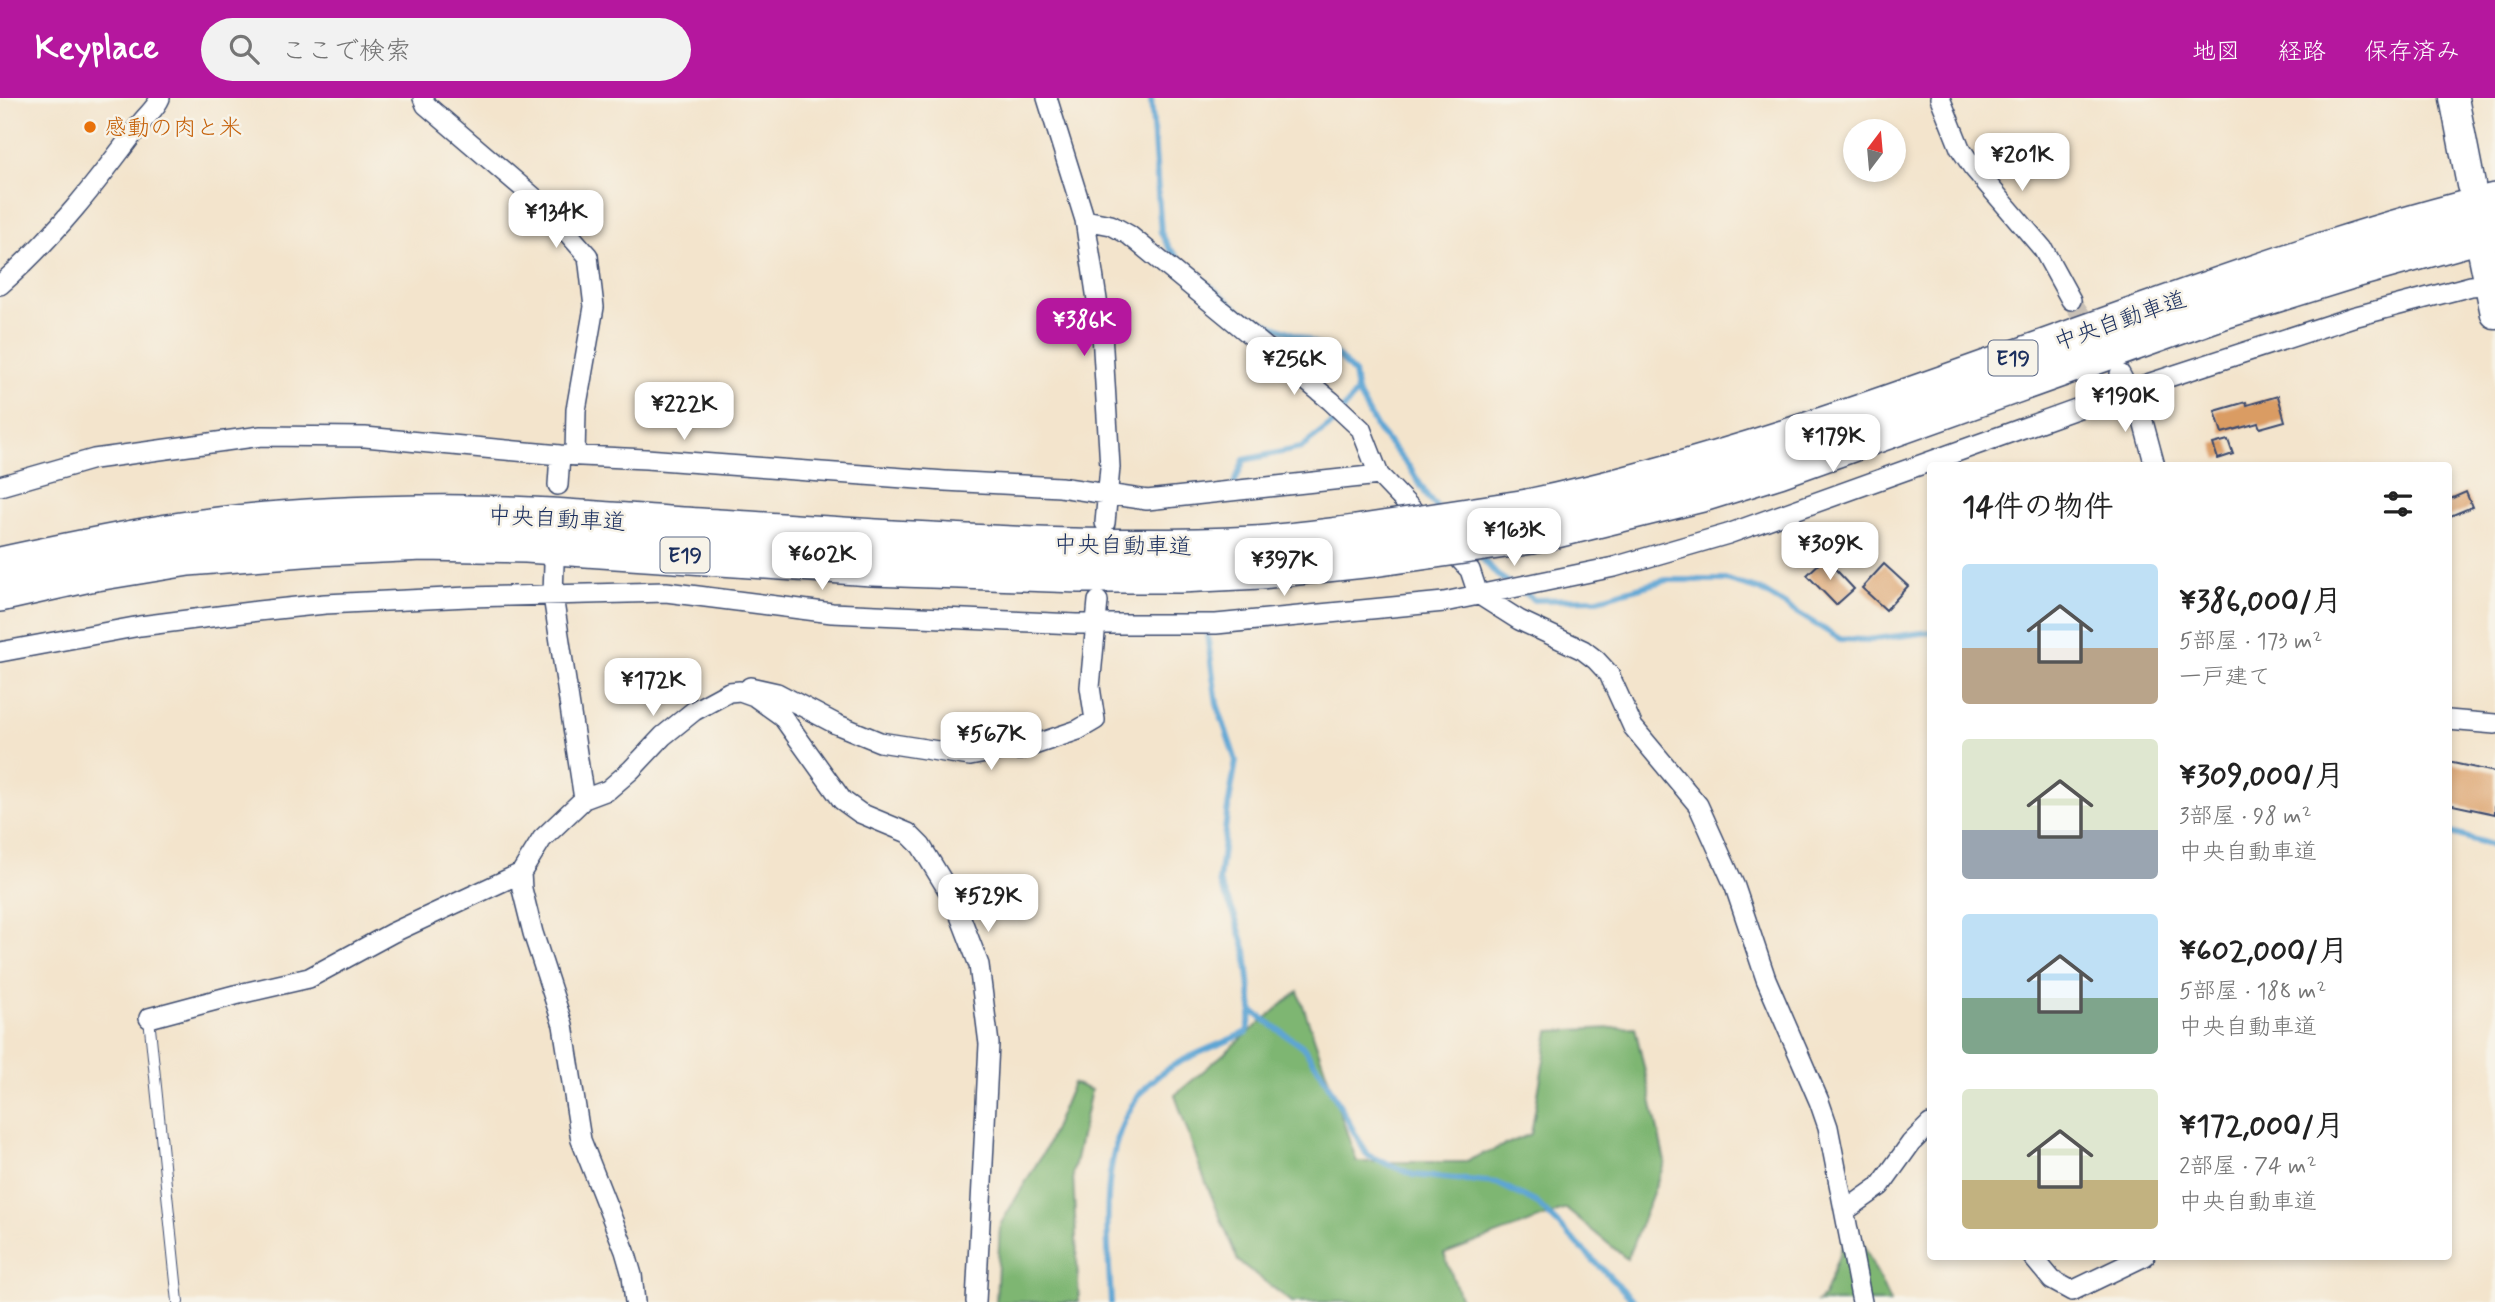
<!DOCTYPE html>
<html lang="ja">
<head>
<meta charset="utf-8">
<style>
	:root { --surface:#fff; --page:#f2f2f2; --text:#222; --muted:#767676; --accent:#b5179e }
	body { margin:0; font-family:Mynerve,"Klee One",sans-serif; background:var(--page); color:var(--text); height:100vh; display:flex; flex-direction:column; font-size:26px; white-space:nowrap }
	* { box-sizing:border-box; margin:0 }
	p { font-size:23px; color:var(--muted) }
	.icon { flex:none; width:38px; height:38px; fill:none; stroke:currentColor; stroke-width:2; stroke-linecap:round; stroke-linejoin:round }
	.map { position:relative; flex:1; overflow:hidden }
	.drawer { position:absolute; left:1927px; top:364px; width:525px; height:798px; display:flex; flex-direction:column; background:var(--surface); border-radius:7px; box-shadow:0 4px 10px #0003 }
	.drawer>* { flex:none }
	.needle { width:46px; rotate:16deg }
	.controls { position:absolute; left:1843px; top:21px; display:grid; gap:14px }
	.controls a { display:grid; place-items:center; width:63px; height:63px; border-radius:50%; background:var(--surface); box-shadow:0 4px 10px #0003; font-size:35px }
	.price { position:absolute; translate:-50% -60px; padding:0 16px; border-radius:14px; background:#fff; color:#222; font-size:23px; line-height:46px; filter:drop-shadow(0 2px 4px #0008) }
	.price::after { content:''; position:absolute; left:50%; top:42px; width:21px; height:16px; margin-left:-10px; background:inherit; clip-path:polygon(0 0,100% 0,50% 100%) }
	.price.current { background:var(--accent); color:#fff }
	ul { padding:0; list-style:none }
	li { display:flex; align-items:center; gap:21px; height:175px; padding:0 35px }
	li span { display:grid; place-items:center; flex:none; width:196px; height:140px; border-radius:7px; color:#555 }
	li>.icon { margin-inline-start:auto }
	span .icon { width:84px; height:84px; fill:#fffc; stroke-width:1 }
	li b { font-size:30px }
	h2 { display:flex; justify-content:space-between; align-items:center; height:84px; padding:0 35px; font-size:30px }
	header { display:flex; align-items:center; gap:42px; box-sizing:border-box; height:98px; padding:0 35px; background:var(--accent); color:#fff }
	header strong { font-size:33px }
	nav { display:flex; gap:38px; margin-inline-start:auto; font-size:24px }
	.search { width:490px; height:63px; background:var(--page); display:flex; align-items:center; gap:18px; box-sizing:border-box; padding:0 24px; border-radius:38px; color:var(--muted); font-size:26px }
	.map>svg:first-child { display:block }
	.forest { fill:#7eb672; stroke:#4c7268; stroke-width:2 }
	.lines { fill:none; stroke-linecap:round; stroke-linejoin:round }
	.stream { stroke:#5da5d4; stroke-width:6 }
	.building { fill:#da9c64 }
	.street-tunnel { stroke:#c8c0b6; stroke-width:19; stroke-dasharray:19 10; stroke-linecap:butt }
	.lane-casing { stroke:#3b4a6e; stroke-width:12 }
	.street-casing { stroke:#3b4a6e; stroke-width:22 }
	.secondary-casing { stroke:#3b4a6e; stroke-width:31 }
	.highway-casing { stroke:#3b4a6e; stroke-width:38 }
	.lane { stroke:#fff; stroke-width:10 }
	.street { stroke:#fff; stroke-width:19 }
	.secondary { stroke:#fff; stroke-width:28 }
	.highway { stroke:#fff; stroke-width:35 }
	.highway-bridge-casing { stroke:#3b4a6e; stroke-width:38; stroke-linecap:butt }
	.highway-bridge { stroke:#fff; stroke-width:35 }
	.food-dot { fill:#e8710a; stroke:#f7f3e8; stroke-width:2.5 }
	.labels { text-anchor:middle; stroke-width:5; stroke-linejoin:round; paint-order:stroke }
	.shield { fill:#f7f3e8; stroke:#5d6a87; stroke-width:2 }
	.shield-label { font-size:21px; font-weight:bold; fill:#1b2f5e }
	.food-label { font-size:23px; fill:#c56008; stroke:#f7f3e8; text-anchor:start }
	.street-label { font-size:23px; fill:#1b2f5e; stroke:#f7f3e8 }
</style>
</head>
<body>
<header>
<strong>Keyplace</strong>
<div class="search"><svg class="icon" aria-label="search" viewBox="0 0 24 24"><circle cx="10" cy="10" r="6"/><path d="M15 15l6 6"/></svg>ここで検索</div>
<nav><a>地図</a><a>経路</a><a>保存済み</a></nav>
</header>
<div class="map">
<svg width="2495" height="1204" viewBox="0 0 2495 1204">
	<rect width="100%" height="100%" fill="#f7f3e8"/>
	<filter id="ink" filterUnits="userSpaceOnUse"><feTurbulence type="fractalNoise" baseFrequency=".0143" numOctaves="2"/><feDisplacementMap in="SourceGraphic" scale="14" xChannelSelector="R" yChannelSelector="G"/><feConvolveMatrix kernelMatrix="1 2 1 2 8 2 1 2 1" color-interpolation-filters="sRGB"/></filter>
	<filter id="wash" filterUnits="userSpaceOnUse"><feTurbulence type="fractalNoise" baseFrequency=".00686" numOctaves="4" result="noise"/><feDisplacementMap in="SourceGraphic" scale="28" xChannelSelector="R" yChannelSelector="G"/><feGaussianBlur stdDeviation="1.57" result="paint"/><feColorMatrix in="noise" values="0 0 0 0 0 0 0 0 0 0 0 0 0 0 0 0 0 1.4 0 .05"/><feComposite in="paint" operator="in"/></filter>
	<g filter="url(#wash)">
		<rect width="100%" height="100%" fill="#f3e4cc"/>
		<path class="forest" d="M1298,893L1357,1064H1464L1531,1036L1549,933L1635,929L1665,1064L1627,1161L1566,1111L1444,1156L1462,1204H1292L1238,1163L1200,1070L1175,997Z
			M1073,985L1091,992L1073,1075L1079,1204H996L1000,1127L1046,1050Z
			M1852,1121L1890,1204H1817L1824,1198Z"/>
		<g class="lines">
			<path class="stream" d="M1151,0L1161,135L1170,151L1186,168L1243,215L1308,242L1337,257L1354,275L1357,294L1378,332L1410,370L1428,399L1438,411
				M1234,386L1244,362L1301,350L1332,326L1357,294
				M1480,458L1497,477L1511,486
				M1520,492L1534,502L1598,501L1666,482H1726L1760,492L1840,541L1867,542L1930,534
				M2448,734L2495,748
				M1252,913L1302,948L1320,972L1367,1057L1414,1077L1497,1085L1537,1105L1635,1204
				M1111,1204C1107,1128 1093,1017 1169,970C1193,955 1222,946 1247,934L1252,913L1246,853L1234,816L1219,784L1227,716L1236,663L1217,606L1207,536"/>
		</g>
		<g id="blocks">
			<path class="building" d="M2278,298L2285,323L2260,330L2258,325L2222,335L2215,313L2246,304L2247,307Z
				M2228,342L2233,356L2218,361L2213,346Z
				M2466,394L2472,409L2448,419V402Z
				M1825,460L1854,491L1836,507L1807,477Z
				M1884,466L1908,488L1886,512L1862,490Z
				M2448,664L2495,674V716L2448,706Z"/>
		</g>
	</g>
	<g filter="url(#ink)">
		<use href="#blocks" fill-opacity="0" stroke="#3b4a6e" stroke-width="2"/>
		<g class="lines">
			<path class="street-tunnel" d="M2071,202L2096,240"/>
			<defs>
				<path id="lane" d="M149,920L178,1204"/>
				<path id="street" d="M423,0L426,7L544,108L588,158L594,209L576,312L575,358
					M1047,0L1085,122L1102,235L1110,369L1105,425
					M1940,0L1960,50L1972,68L2043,151L2071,202
					M1085,122L1111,127L1129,137L1331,303L1361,331L1379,377L1427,427
					M0,187C54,140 98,83 141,25C147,17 156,10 160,0
					M2120,276L2141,316L2155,368
					M558,387L560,357
					M0,388L94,361L261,338L365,339L560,357L646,361L945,383L1060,389L1147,402L1379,377
					M1448,449L1470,472L1478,496L1519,522L1583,552L1596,562L1609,576L1633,629L1698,707L1735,789L1766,881L1819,1003L1828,1029L1862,1204
					M554,466L553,498L584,701
					M0,554L140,528L258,513L325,506L468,499L666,494L832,515L1076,526H1216L1444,504L1614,469L1728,436L2129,292L2353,219L2471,188L2495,186
					M750,589L777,595L836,626L880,644L970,658L1001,652H1019L1078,632L1095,622L1090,589L1098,503
					M2448,622L2495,626
					M149,920L235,897L309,880L392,835L521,775
					M1845,1113L1880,1088L1911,1045L1930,1026
					M2032,1158L2052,1182L2072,1193L2145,1158
					M635,1204L632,1177L625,1153L581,1042L563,927L533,835L522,791L521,775L542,741L584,701L608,692L631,672L663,638L694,613L729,594L740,593L754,598L782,618L842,702L860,715L908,735L921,748L954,802L979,867L989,946L976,1204"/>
				<path id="secondary" d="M2454,0L2471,87
					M2482,153L2495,216"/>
				<path id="highway" d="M1528,409C1743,364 1950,282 2157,209C2269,169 2380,131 2495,103
					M1532,438L1702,396L1779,372L2223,213L2348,174L2495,133
					M0,467C60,454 120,441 181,432C260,420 341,416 420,415C513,413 607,422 700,428C884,439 1069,455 1253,446C1287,444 1322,439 1356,435
					M0,496L90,476L188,460L316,450L423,445L526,447L872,470L1079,477H1180L1260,473L1373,461"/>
			</defs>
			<use href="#lane" class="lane-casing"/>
			<use href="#street" class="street-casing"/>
			<use href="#secondary" class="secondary-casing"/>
			<use href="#highway" class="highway-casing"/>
			<use href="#lane" class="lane"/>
			<use href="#street" class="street"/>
			<use href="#secondary" class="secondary"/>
			<use href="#highway" class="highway"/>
			<defs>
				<path id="highway-bridge" d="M1356,435L1528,409
					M1373,461L1532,438"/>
			</defs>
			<use href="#highway-bridge" class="highway-bridge-casing"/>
			<use href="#highway-bridge" class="highway-bridge"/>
		</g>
	</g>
	<circle class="food-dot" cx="90" cy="29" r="7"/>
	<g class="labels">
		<g class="shield">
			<rect x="1988.5" y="242.5" width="49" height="35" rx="5"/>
			<rect x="660.5" y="439.5" width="49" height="35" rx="5"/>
		</g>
		<g class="shield-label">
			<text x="2013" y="267">E19</text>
			<text x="685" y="464">E19</text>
		</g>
		<g class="food-label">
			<text x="104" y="37">感動の肉と米</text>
		</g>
		<g class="street-label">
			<text transform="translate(2120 222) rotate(-19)" y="8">中央自動車道</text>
			<text transform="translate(557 420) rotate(3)" y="8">中央自動車道</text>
			<text transform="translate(1123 447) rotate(1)" y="8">中央自動車道</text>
		</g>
	</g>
</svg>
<div class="controls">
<a><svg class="needle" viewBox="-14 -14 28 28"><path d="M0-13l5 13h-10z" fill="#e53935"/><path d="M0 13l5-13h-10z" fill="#767676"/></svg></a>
</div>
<b class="price" style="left:2022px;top:95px">¥201K</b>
<b class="price" style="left:556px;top:152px">¥134K</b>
<b class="price current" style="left:1084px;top:260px">¥386K</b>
<b class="price" style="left:1294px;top:299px">¥256K</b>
<b class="price" style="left:2125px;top:336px">¥190K</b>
<b class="price" style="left:684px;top:344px">¥222K</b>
<b class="price" style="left:1833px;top:376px">¥179K</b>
<b class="price" style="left:1514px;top:470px">¥163K</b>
<b class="price" style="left:1830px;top:484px">¥309K</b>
<b class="price" style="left:822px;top:494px">¥602K</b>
<b class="price" style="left:1284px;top:500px">¥397K</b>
<b class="price" style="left:653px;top:620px">¥172K</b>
<b class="price" style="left:991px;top:674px">¥567K</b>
<b class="price" style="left:988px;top:836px">¥529K</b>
<section class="drawer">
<h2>14件の物件<svg class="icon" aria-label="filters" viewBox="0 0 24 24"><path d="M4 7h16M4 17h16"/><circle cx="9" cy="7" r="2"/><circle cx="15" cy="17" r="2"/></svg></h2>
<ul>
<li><span style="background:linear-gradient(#bfe0f5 60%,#b9a48a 0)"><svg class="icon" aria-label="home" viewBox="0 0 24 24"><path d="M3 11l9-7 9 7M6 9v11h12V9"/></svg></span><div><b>¥386,000/月</b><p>5部屋 · 173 m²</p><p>一戸建て</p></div></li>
<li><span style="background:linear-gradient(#dfe7d0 65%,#9aa5b1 0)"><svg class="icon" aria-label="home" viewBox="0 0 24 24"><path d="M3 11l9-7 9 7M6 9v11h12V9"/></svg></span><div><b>¥309,000/月</b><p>3部屋 · 98 m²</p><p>中央自動車道</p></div></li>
<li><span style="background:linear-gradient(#bfe0f5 60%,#7fa58c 0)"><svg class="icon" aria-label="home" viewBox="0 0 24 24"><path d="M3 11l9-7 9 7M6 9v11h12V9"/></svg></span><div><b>¥602,000/月</b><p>5部屋 · 188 m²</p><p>中央自動車道</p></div></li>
<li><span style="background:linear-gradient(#dfe7d0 65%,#c2b280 0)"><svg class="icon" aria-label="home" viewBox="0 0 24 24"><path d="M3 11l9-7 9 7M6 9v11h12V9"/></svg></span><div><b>¥172,000/月</b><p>2部屋 · 74 m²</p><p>中央自動車道</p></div></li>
</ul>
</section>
</div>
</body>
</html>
